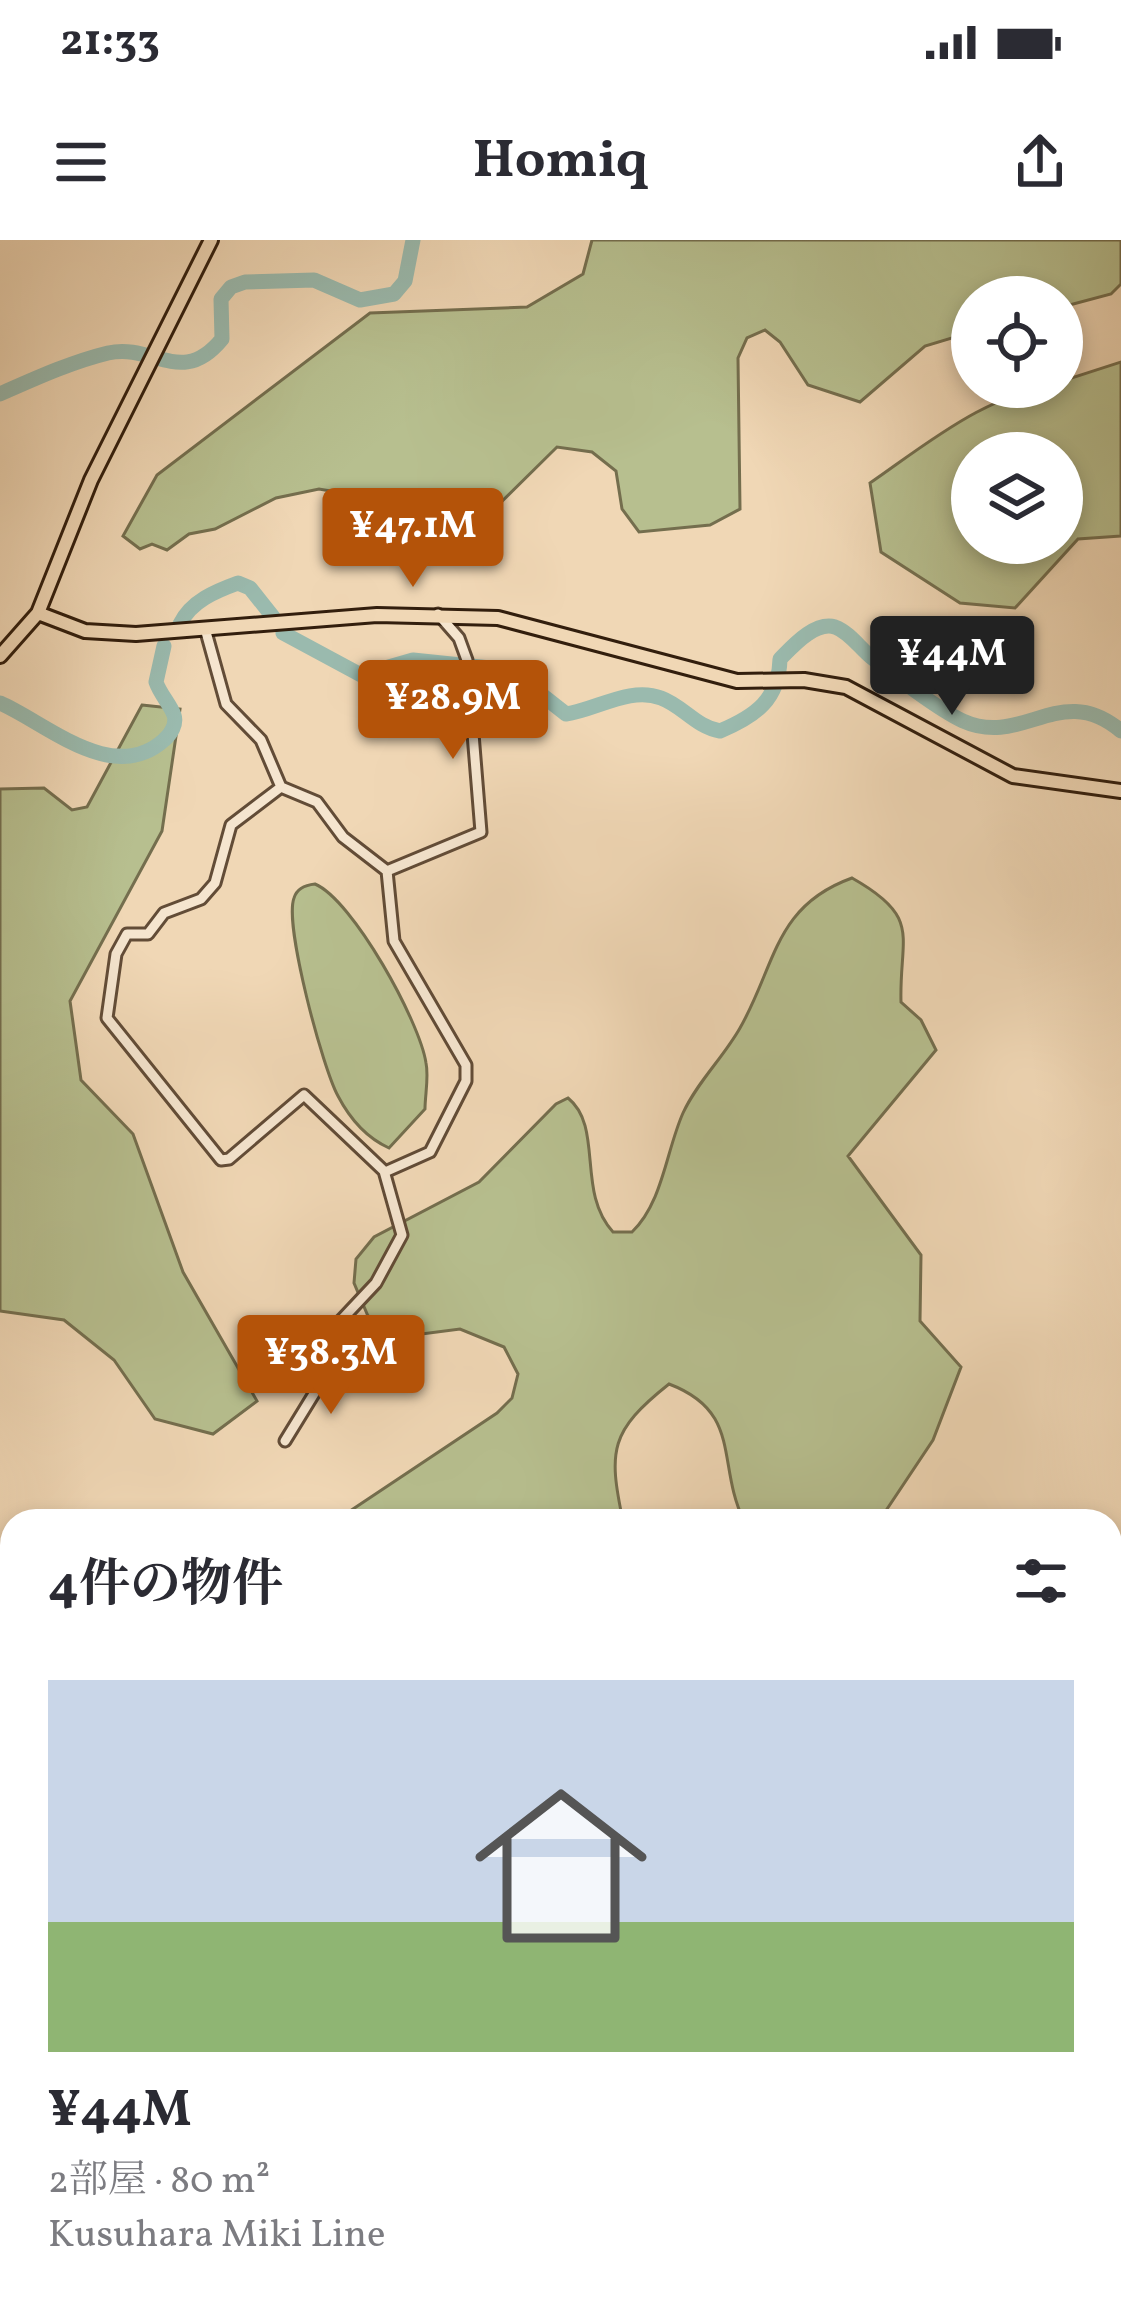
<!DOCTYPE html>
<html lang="ja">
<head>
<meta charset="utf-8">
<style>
	:root { --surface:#fff; --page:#f2f2f3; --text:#2b2b33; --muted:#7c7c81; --accent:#b45309 }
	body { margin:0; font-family:Vollkorn,"Noto Serif JP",serif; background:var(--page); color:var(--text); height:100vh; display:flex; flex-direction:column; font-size:45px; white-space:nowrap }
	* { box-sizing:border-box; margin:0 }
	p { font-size:39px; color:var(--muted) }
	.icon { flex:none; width:66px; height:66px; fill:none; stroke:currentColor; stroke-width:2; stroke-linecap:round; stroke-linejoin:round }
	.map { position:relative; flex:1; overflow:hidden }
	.panel { position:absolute; left:0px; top:1269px; width:1122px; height:804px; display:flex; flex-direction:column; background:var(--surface); border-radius:36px 36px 0 0; box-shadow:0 6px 18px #0003 }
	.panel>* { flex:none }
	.buttons { position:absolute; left:951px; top:36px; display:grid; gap:24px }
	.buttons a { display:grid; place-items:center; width:132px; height:132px; border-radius:50%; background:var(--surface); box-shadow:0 6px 18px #0003; font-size:60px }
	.price { position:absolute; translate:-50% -102px; padding:0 27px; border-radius:12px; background:var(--accent); color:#fff; font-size:39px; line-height:78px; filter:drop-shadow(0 3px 6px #0008) }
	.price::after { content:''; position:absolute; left:50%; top:72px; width:36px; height:27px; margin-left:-18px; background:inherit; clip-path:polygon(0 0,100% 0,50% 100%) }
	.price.on { background:#222; color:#fff }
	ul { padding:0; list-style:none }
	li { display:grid; align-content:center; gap:24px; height:636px; padding:0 48px }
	li span { display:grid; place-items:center; height:372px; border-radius:0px; color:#555 }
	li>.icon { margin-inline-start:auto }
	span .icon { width:216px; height:216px; fill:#fffc; stroke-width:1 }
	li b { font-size:51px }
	h2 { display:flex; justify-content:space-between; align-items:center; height:144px; padding:0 48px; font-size:51px }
	.status { display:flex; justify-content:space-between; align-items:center; height:84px; padding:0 60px; background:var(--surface); direction:ltr }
	.status svg { height:33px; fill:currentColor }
	header { display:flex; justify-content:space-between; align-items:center; height:156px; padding:0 48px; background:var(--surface); font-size:54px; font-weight:700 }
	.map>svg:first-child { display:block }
	.green { fill:#b7bf8f; stroke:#746e4e; stroke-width:3; fill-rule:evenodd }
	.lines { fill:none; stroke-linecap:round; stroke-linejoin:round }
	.river { stroke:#9abaae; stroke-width:15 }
	.minor-casing { stroke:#624c37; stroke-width:15 }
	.major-casing { stroke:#321e0d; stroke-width:18 }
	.highway-casing { stroke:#321e0d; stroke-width:20 }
	.minor { stroke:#f5e5cf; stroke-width:9 }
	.major { stroke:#f0d7b5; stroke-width:12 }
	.highway { stroke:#f0d7b5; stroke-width:14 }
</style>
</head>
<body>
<div class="status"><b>21:33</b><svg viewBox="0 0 49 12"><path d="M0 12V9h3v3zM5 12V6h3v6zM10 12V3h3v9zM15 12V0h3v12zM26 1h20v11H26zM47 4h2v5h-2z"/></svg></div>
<header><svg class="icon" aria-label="menu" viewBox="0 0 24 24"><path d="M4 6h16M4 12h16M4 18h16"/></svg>Homiq<svg class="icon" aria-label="share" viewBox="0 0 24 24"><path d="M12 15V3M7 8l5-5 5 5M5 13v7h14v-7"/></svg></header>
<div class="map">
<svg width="1121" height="2073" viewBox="0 0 1121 2073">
	<rect width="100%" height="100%" fill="#f0d7b5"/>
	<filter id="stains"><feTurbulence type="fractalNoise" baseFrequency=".00167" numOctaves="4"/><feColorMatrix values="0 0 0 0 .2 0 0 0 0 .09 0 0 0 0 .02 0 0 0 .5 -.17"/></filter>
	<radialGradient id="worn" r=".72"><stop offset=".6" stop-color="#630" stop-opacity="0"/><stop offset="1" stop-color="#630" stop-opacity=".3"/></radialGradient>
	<path class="green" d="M592,0H1121V44L1111,54L1062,67V57H972V92L925,106L860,162L808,145L780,102L765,90L747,98L738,118L740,269L710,285L639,292L622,269L616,231L592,212L557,207L477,286L430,307L391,295L354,255L319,249L276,258L215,289L189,294L167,310L152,304L140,309L123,296L157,235L370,73L527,67L583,34Z
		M1121,122V296L1078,299L1015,368L960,363L881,312L870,243C924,206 994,147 1062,147V141ZM972,213H1062V303H972Z
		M142,465L180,469L162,591L70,761L81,840L133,894L183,1032L257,1161L213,1194L155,1179L114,1120L64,1080L0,1071V549L44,548L72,570L87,567Z
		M852,638C923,678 899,696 901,762L921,780L936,810L848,916L921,1015L920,1081L961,1127L933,1200L879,1281H744C716,1224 743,1172 669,1144C610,1191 608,1210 623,1281H335L497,1173L512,1158L518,1134L504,1107L460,1089L414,1095L368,1076L354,1043L356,1019L374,997L479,942L556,864L568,858C604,887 576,952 613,992H632C663,962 666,911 683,873C698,841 723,818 740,788C776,725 774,666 852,638Z
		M315,644C353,660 420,782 426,823C429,837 425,855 425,869L389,908C365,897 350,879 338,856C323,829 284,685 294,658C297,648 305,645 315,644Z
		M1121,1307V1719L1110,1748V1319Z
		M12,1466V2015L0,2017V1473Z
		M1110,1931C1119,1967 1121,2001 1110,2034Z
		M12,2039V2061H126L122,2073H0V2053Z
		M421,2061H537L539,2073H448Z
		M669,2061H750L744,2073H674Z
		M882,2061H1094L1087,2073H876Z"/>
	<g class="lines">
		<path class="river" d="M0,154C34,139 71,122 108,113C154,103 182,148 222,99L221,59L231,47L245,42L314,40L360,60L394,54L405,41L413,0
			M180,384C191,361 216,351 238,343L250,348L273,377
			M283,393L361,435L413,420L510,430L566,474C596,470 630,446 661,458C683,466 696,487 720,491C756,476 779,459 780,419C793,406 815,381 835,387C849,392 860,408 871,417C892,434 939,470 963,481C1023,508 1061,440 1121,491
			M0,463C46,483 113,546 164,500C171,494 177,484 174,475C170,464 160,454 156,442L164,406"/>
		<defs>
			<path id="minor" d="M206,392L226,464L261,500L281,547L317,562L343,597L387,631
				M281,547L231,585L215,643L201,659L164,673L148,694H127L116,714L107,778L221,920L229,919L304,855L384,931L402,995L376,1043L330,1092L331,1126L285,1201
				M387,631L481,592L467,420L459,398L438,374
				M385,932L430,912L466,841V825L394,701L387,631
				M0,2029H12
				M544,2061L549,2073"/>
			<path id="major" d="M38,373L85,391L136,394L377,375L498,378L737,441L804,440L846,447L1013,536L1121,551
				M0,416L38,373L91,240L211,0"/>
			<path id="highway" d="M1110,1975L1121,1973
				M871,2073L882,2061"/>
		</defs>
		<use href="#minor" class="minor-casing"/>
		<use href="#major" class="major-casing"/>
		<use href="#highway" class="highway-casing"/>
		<use href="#minor" class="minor"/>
		<use href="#major" class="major"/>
		<use href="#highway" class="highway"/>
	</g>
	<rect width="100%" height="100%" filter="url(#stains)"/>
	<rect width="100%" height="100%" fill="url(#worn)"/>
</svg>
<div class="buttons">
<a><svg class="icon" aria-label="locate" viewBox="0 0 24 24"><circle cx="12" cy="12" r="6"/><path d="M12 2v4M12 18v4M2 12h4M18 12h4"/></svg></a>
<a><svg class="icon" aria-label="layers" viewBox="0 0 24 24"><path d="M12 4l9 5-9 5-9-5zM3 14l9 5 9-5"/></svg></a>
</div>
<b class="price" style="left:413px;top:350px">¥47.1M</b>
<b class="price on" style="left:952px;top:478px">¥44M</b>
<b class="price" style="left:453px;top:522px">¥28.9M</b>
<b class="price" style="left:331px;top:1177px">¥38.3M</b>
<section class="panel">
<h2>4件の物件<svg class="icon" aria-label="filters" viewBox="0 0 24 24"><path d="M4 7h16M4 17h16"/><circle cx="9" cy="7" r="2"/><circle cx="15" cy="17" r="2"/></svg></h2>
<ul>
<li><span style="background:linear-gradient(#c9d6e8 65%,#8fb573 0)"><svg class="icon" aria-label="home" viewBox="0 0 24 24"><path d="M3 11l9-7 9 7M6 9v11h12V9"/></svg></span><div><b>¥44M</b><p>2部屋 · 80 m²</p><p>Kusuhara Miki Line</p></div></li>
</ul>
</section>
</div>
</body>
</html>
